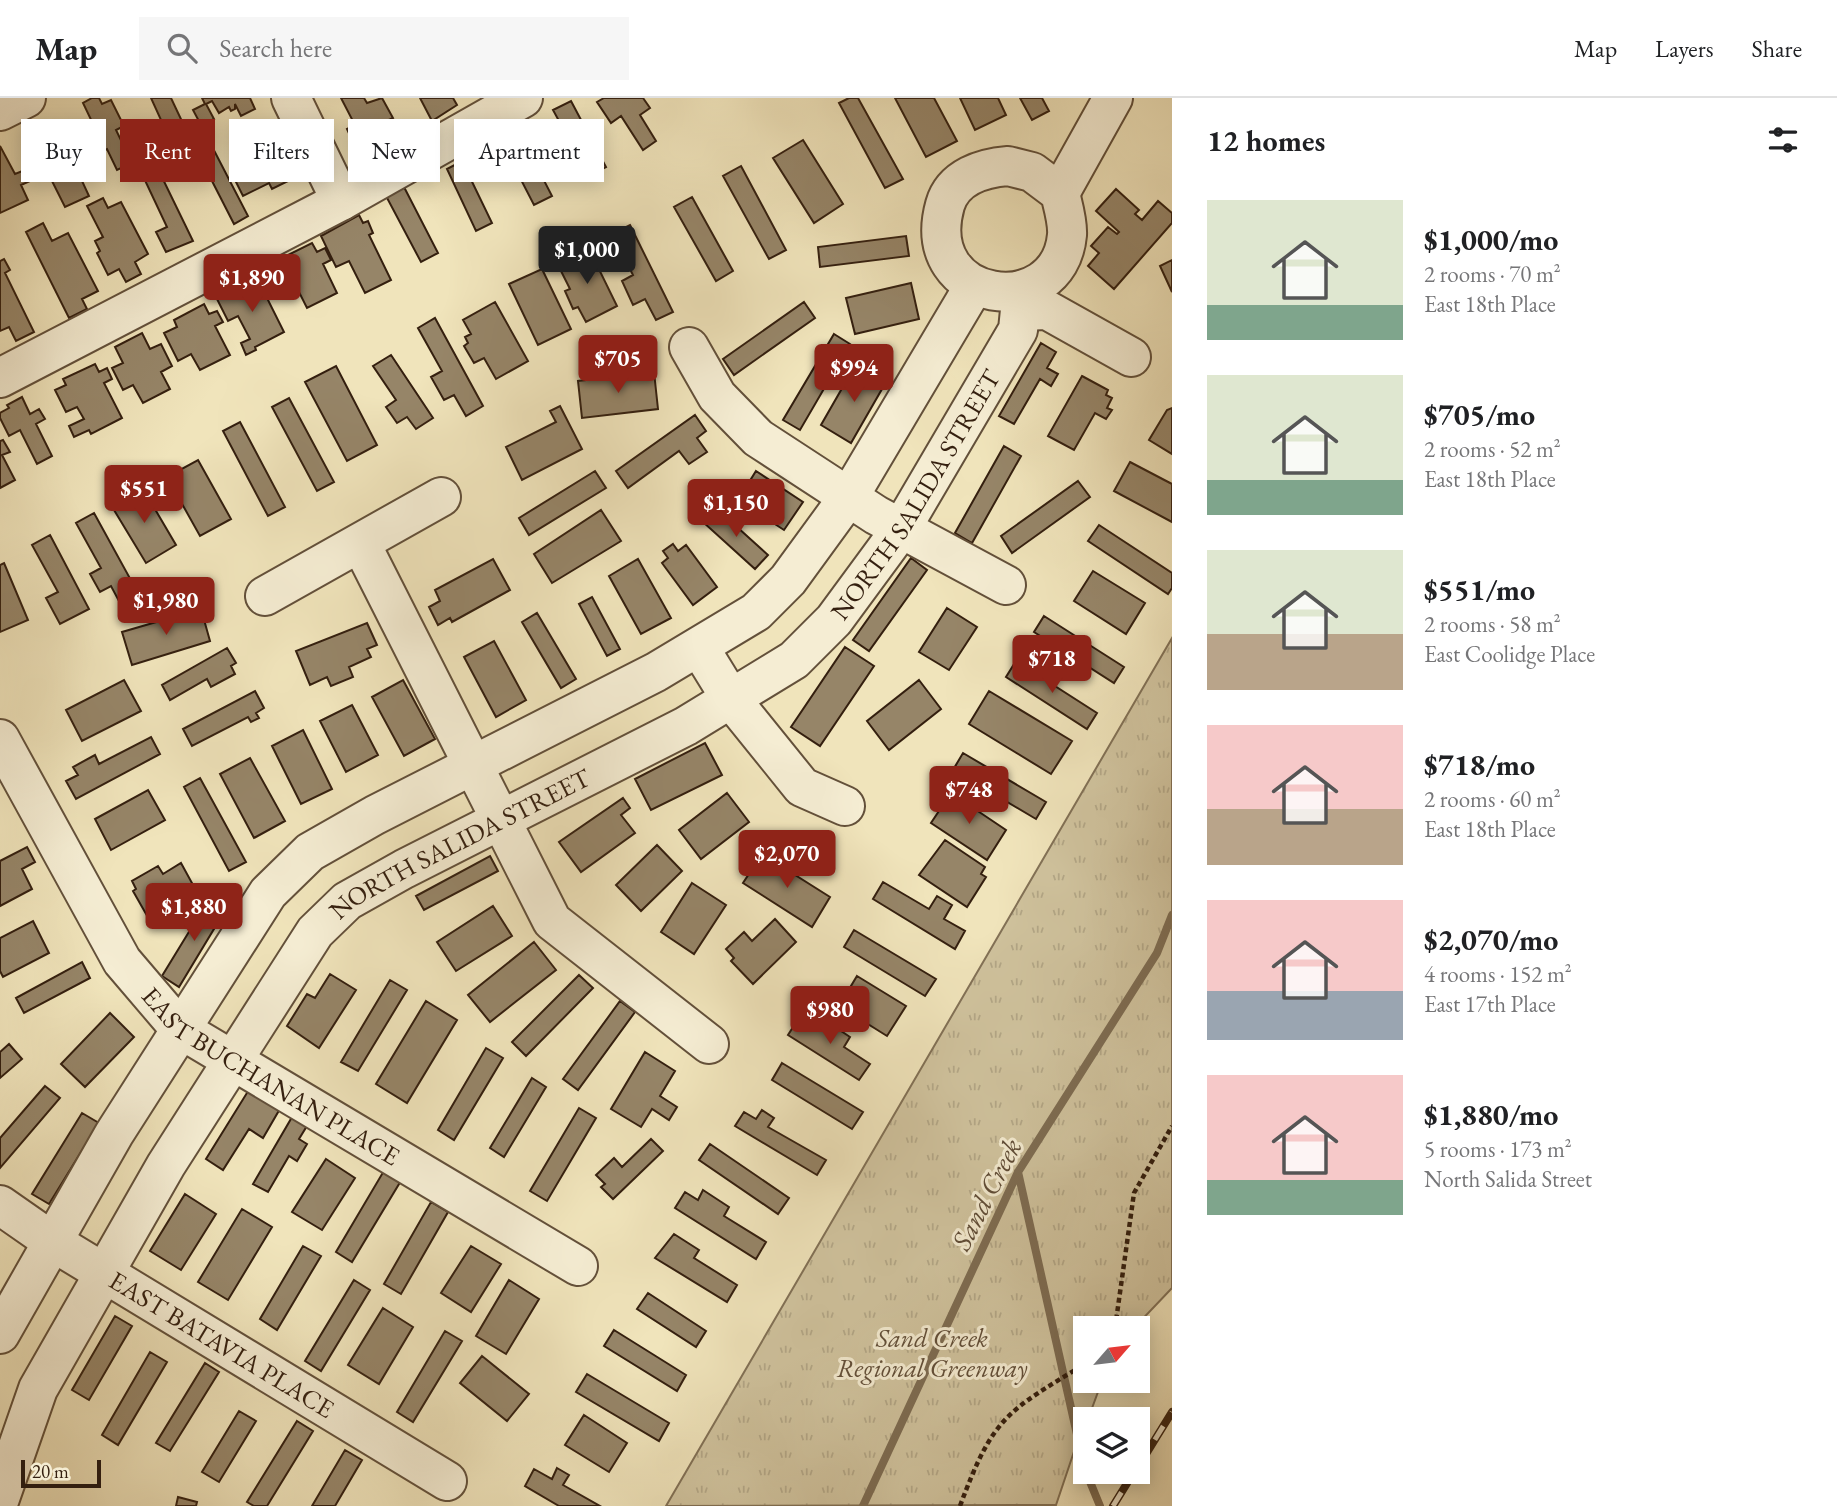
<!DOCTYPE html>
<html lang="en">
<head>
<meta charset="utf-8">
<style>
	:root { --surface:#fff; --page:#f6f6f6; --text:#202124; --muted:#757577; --line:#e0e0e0; --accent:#8f2418 }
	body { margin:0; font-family:"EB Garamond",serif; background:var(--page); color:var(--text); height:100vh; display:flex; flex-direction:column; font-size:26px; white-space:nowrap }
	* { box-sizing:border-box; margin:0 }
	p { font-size:23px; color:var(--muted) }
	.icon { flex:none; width:38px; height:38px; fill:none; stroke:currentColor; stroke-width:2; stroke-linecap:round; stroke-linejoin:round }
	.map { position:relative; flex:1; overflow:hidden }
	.side { display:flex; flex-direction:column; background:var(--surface); width:665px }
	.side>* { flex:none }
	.hud { position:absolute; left:21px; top:21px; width:665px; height:63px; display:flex; gap:14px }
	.needle { width:46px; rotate:62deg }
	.buttons { position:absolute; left:1073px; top:1218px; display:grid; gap:14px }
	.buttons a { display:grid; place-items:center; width:77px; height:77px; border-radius:0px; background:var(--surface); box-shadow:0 4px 18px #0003; font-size:35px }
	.scale { position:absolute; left:21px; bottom:18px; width:80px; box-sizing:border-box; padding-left:7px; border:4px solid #341f0f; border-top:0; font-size:19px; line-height:24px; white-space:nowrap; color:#341f0f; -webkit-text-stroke:5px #f5edd3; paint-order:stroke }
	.price { position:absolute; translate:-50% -60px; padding:0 16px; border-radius:7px; background:var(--accent); color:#fff; font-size:23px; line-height:46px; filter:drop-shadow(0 2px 4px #0008) }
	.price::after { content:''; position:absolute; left:50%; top:42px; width:21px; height:16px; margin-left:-10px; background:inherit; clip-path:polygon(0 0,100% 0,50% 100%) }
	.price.current { background:#222; color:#fff }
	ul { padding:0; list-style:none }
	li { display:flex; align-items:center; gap:21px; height:175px; padding:0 35px }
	li span { display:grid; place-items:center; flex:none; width:196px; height:140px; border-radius:0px; color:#555 }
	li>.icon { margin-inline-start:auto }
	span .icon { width:84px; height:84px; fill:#fffc; stroke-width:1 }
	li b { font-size:30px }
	h2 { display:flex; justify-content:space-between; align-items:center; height:84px; padding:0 35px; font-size:30px }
	.chip { padding:0 24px; border-radius:0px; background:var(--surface); box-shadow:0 4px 18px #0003; font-size:24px; line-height:63px }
	.chip.current { background:var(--accent); color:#fff }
	header { display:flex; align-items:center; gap:42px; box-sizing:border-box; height:98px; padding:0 35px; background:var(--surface); border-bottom:2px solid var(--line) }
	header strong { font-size:33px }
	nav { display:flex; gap:38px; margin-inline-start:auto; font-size:24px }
	.search { width:490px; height:63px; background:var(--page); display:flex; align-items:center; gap:18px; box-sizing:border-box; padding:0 24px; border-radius:0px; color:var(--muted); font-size:26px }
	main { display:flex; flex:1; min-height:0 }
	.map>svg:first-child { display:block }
	.park { fill:url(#park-tufts); stroke:#827156; stroke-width:2 }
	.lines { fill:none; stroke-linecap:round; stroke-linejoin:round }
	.stream { stroke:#7e6d53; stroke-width:8 }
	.building { fill:#968568; stroke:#341f0f; stroke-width:2 }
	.minor-casing { stroke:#63503a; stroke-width:42 }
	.path { stroke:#341f0f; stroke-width:4.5; stroke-dasharray:5 3.5; stroke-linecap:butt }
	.minor { stroke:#f5edd3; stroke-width:38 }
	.rail-casing { stroke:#341f0f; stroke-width:8 }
	.rail { stroke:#f5edd3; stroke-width:5; stroke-dasharray:16; stroke-linecap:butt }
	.labels { text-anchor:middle; stroke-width:6; stroke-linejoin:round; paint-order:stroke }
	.street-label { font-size:26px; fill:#341f0f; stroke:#f5edd3 }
	.park-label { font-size:26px; font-style:italic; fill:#63503a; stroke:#f5edd3 }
	.water-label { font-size:28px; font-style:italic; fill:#5f4c37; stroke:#f5edd3 }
</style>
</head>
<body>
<header>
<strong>Map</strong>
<div class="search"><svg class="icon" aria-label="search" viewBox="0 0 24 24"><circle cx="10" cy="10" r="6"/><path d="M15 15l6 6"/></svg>Search here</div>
<nav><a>Map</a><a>Layers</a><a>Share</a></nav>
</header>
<main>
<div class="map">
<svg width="1172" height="1408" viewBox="0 0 1172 1408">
	<defs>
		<pattern id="park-tufts" width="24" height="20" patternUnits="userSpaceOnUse" patternTransform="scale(1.75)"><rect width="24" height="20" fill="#d0c39e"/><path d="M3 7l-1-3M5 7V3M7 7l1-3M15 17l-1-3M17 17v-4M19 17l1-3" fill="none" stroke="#b3a787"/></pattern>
	</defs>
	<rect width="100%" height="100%" fill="#f0e4bb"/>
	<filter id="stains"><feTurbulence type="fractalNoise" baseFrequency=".00286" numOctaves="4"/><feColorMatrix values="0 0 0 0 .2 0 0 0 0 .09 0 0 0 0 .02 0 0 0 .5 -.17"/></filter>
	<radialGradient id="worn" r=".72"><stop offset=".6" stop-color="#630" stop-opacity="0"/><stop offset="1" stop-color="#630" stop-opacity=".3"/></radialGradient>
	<path class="park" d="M1172,540V1190L1134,1230H1085V1283H1102L1088,1321H1085L1056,1407L666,1408Z"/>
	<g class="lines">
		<path class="stream" d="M1018,1074L1085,1372
			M1086,1374L1100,1408
			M863,1408L1018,1074L1157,855L1172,817"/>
	</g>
	<path class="building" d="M92,0H99L102,6L111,2L124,28L116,32L132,65L117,72L107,51L95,57L84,35L95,30L83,5Z
		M151,0H171L188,36L171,44Z
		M202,0H250L255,11L241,18L235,6V11L231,13L229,9L219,15L212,3L206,6L214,21L201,27L193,12L205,6Z
		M341,0H364L367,5L382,0L393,20L378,27L389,49L372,57L361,37L352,42L347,31L355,27Z
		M420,0H453L457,7L432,23Z
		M604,0H643L650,10L640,17L656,43L643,52L621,18L611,25L597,4Z
		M849,0H858L903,81L885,90L839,5Z
		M895,0H934L957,43L926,59Z
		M960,0H998L1006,17L975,32Z
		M1020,0H1042L1049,13L1032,22Z
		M571,3L606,69L589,78L553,12Z
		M258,24L288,83L272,91L269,85L243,98L232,76L259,63L243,31Z
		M42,26L47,35L56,31L69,58L60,62L66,74L80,67L87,80L82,83L89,98L65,109L46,71L34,77L23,55L35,49L27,33Z
		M517,30L552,98L534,107L499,39Z
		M204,33L248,118L234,126L190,40Z
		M803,42L843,106L814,125L773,60Z
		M0,48L15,76L25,72L30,83L21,87L28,102L0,115Z
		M462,63L492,125L476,133L447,71Z
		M741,68L786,152L769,161L723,78Z
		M157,69L193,143L166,154L156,134L167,129L142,76Z
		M404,89L438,155L421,164L386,98Z
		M1116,91L1139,112L1135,116L1142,122L1158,103L1172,115V125L1114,191L1088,168L1099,155L1091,148L1108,129L1117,136L1119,134L1096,113Z
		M692,99L733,173L716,183L674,109Z
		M103,100L108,110L121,104L148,156L135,164L141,176L126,184L119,171L108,177L97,155L100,153L95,143L103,139L87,108Z
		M359,117L363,125L368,123L373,135L369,137L391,182L365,195L349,163L336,169L321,138Z
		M43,125L52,143L68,135L98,193L82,201L87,211L69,220L26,134Z
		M630,127L673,214L656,222L645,201L633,207L622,183L633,177L612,136Z
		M906,138L909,158L820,169L818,149Z
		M312,145L317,154L325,150L331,162L323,166L337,195L307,210L297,190L283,197L272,175L286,168L282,160Z
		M582,150L587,159L592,157L617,208L586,224L578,209L573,211L565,193L570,191L561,173L570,169L565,158Z
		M4,161L10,172L5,175L34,234L16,243L9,229L0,233V163Z
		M1172,162V194L1160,168Z
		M542,171L571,231L538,247L509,186Z
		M253,178L255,183L258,182L284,234L255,249L256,252L246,257L241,245L250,241L238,218L228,223L217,201L243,189L241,184Z
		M911,185L919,221L855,236L846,200Z
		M495,204L528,263L496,281L484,260L474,265L464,248L468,245L465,239L471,236L463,222Z
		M804,204L815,220L734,277L723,261Z
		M204,206L209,216L217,213L223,224L215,228L230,257L200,272L191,256L178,263L164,235L177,229L174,222Z
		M435,220L483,308L466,318L454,297L444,302L431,279L442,273L418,230Z
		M142,235L150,251L161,246L172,268L161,274L170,291L143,305L133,287L123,292L112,270L123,265L115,249Z
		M834,236L850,246L800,332L783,322Z
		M1041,245L1056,254L1047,270L1058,276L1051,288L1040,281L1014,326L999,318Z
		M391,257L433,320L416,331L407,319L397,325L386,309L396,302L373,268Z
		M95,266L99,274L107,270L112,281L104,285L122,320L91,336L89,332L74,339L69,328L84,321L77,309L66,314L55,292L66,287L63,281Z
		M856,266L886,284L851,345L821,327Z
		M336,268L377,347L347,363L305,284Z
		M654,274L658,311L582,320L578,283Z
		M1082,278L1108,292L1106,297L1112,300L1107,310L1112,312L1106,321L1095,315L1074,352L1048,338Z
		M22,299L30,316L39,311L45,321L36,326L52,358L37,366L20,332L9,338L0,320V315L9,310L7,307Z
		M289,300L334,384L317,393L272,309Z
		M560,308L582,351L522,382L506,349L556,324L550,313Z
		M1172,310V356L1149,342L1167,312Z
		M695,317L706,333L697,340L707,354L689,366L679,353L628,390L616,373Z
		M240,324L285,409L268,418L223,333Z
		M3,342L10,354L2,357L15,382L0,390V343Z
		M1004,348L1021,358L972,445L955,435Z
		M198,362L231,421L200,438L167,379Z
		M1130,364L1172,386V424L1114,393Z
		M595,373L606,390L529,437L519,420Z
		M756,373L803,404L784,432L738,402Z
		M1078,383L1090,399L1012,455L1001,438Z
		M142,389L176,447L146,465L111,407Z
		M716,410L768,457L755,471L703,424Z
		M601,412L621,443L552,485L534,456Z
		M94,415L138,495L120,505L111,488L100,494L90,476L101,470L76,425Z
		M1099,427L1172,475V490L1168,496L1088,443Z
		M50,437L89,511L60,526L46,500L58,494L32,447Z
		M673,446L678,453L686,447L717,489L693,507L662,465L668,460L663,453Z
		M911,460L927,472L869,553L853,542Z
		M493,461L510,492L452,524L450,520L438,527L429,509L440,503L435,492Z
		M638,461L671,520L641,536L609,478Z
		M4,465L28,522L0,534V467Z
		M1093,473L1145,505L1126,536L1074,503Z
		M592,499L620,551L607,558L579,506Z
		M947,510L977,529L949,572L919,554Z
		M201,511L210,543L132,567L122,534Z
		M537,515L576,581L561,590L522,524Z
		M1044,518L1124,569L1114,585L1034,534Z
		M367,525L377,547L367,551L371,559L349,569L353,579L331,588L327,579L310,587L296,553Z
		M494,543L526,602L496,619L464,559Z
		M845,549L874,568L820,648L791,629Z
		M227,550L236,565L231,568L235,576L211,589L207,581L170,602L162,587Z
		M1016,563L1097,615L1087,631L1006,579Z
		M124,582L141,613L82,643L66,612Z
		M403,582L435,641L404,658L372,599Z
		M919,582L941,611L889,652L867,623Z
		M255,593L264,610L256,615L259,620L251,624L248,619L192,648L183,631Z
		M989,593L1072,643L1051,676L969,626Z
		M352,607L378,657L346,674L320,623Z
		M303,632L332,691L301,706L272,648Z
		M151,639L160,656L76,701L66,683L78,677L73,669L95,657L99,666Z
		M705,645L722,677L651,712L635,681Z
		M963,655L1046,704L1036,721L953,672Z
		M250,660L285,723L254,740L220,676Z
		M200,680L246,764L229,773L184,689Z
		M148,692L165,722L111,752L95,721Z
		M727,695L749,724L701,761L679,732Z
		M951,695L1006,732L987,762L931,725Z
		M623,700L630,710L621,717L635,735L581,774L559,744Z
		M945,742L985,769L981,776L986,779L967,809L919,777Z
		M657,747L682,773L641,813L616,787Z
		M27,749L35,764L22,771L32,791L0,808V763Z
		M762,756L830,799L812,829L743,785Z
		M490,758L498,773L424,812L416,798Z
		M181,765L198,796L150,823L133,793L136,791L132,783L158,768L163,776Z
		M883,784L929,811L937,798L952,807L944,821L965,833L955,851L873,801Z
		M692,785L726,807L694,856L661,834Z
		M209,801L226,811L179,889L162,878Z
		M493,808L512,838L456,873L437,844Z
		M775,821L796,844L753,886L731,863L734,860L726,851L744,834L752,843Z
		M33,823L49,855L3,879L0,873V840Z
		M854,832L936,881L925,898L844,849Z
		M534,844L556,872L490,924L468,897Z
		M82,864L90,880L24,915L16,900Z
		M330,876L356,892L319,950L287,928L307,896L315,900Z
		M579,877L593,890L526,958L512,944Z
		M857,878L906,908L887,938L839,908Z
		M390,882L407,892L358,973L341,964Z
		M426,903L457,922L407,1005L376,986Z
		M620,903L635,914L578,992L563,981Z
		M110,915L134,939L85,989L61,966Z
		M799,920L816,931L826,923L850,939L844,949L870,966L859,982L788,937Z
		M9,946L22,961L0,980V954Z
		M486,950L503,960L454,1042L438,1032Z
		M645,954L675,973L660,998L677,1009L669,1022L652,1011L641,1029L611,1011Z
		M782,965L863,1014L852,1031L772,982Z
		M532,980L546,989L504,1059L490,1050Z
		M45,988L60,1000L0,1070V1040Z
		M250,990L281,1009L263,1040L249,1031L223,1072L206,1061Z
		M579,1010L596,1020L547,1103L530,1093Z
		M762,1012L774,1020L768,1029L826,1062L817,1077L735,1028L744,1014L756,1021Z
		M295,1014L310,1023L299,1041L307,1046L297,1063L289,1058L268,1094L253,1086Z
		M82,1015L99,1025L49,1106L32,1096Z
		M651,1041L663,1053L613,1101L601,1089L605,1086L596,1077L614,1060L622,1069Z
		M710,1046L789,1100L778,1116L699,1062Z
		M326,1061L355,1080L322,1132L292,1114Z
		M385,1071L402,1081L352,1164L336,1154Z
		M703,1092L729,1109L724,1118L766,1144L756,1161L675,1110L685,1094L698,1102Z
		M185,1096L216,1116L181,1172L150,1153Z
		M431,1104L448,1114L401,1196L384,1186Z
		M242,1111L272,1129L228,1202L198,1184Z
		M674,1136L699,1152L694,1160L737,1187L727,1204L655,1160Z
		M303,1148L321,1158L277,1232L260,1221Z
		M471,1148L501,1166L471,1214L441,1195Z
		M354,1182L370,1192L321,1273L305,1263Z
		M509,1182L539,1201L506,1256L476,1238Z
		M648,1195L706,1233L696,1249L637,1211Z
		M383,1210L413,1229L379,1286L348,1267Z
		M115,1218L132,1228L89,1302L72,1292Z
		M614,1232L686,1277L677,1293L604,1248Z
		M445,1233L462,1243L413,1324L397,1314Z
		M150,1254L167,1264L118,1347L102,1337Z
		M482,1258L529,1296L507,1323L460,1285Z
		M205,1265L219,1274L170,1353L156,1345Z
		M587,1276L669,1325L659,1343L576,1294Z
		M239,1313L256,1323L219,1384L202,1374Z
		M584,1317L627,1345L609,1374L565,1347Z
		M297,1323L313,1333L267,1408H254L247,1404Z
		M345,1352L362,1362L335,1408H312Z
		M557,1370L569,1377L563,1387L600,1408H559L525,1388L534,1371L552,1381Z
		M178,1399L197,1404L196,1408H176Z"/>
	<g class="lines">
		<defs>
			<g id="minor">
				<path d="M291,0L341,103"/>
				<path d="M0,13L26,0"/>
				<path d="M1008,68L1032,74L1060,95C1063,108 1068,124 1067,137C1059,225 917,207 945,107C953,79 983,70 1008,68Z"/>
				<path d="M1060,95L1113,0"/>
				<path d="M1020,213L1047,212L1131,259"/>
				<path d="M689,249L717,298L758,340L876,417L1006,487"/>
				<path d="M0,280L341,103L523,0"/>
				<path d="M361,446L552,823L709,946"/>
				<path d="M265,498L441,399"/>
				<path d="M699,549L731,601L802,689L845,708"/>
				<path id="s1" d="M0,641L122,863L180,931L578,1168"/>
				<path id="s2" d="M0,1107L53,1144L447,1383"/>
				<path d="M0,1236L114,1036L268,795L310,754L375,717L656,574L756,514L788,482L850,397L974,188"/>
				<path id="s3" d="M0,1400L38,1291L166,1067L315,834L347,803L404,771L686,628L794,562L834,522L901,431L1018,232L1022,192"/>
			</g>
		</defs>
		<use href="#minor" class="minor-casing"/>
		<path class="path" d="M1115,1230L1134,1095L1172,1028
			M960,1408C993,1319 1006,1314 1085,1266"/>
		<use href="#minor" class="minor"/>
		<defs>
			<path id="rail" d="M1138,1369L1172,1314
				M1113,1408L1134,1374"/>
		</defs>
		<use href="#rail" class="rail-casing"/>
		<use href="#rail" class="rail"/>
	</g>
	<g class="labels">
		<g class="street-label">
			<text dy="9" stroke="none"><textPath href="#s3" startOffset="1409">NORTH SALIDA STREET</textPath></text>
			<text dy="9" stroke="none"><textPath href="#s3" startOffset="821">NORTH SALIDA STREET</textPath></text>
			<text dy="9" stroke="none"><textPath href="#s1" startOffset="444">EAST BUCHANAN PLACE</textPath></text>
			<text dy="9" stroke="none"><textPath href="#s2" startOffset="262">EAST BATAVIA PLACE</textPath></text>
		</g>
		<g class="park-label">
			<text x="932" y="1249">Sand Creek<tspan x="932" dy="30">Regional Greenway</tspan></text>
		</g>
		<g class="water-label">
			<text transform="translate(986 1096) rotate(-63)" y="10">Sand Creek</text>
		</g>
	</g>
	<rect width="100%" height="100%" filter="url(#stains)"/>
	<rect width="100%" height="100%" fill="url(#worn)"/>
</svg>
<div class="buttons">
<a><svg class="needle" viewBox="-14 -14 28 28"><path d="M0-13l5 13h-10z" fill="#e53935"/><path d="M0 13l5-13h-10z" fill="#757577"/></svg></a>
<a><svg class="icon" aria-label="layers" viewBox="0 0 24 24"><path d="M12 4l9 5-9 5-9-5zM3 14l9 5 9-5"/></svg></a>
</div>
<div class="scale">20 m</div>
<b class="price current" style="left:587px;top:188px">$1,000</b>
<b class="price" style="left:252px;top:216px">$1,890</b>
<b class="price" style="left:618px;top:297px">$705</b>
<b class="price" style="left:854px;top:306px">$994</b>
<b class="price" style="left:144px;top:427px">$551</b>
<b class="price" style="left:736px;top:441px">$1,150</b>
<b class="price" style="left:166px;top:539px">$1,980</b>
<b class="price" style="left:1052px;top:597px">$718</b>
<b class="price" style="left:969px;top:728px">$748</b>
<b class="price" style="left:787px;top:792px">$2,070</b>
<b class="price" style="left:194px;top:845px">$1,880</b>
<b class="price" style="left:830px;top:948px">$980</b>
<div class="hud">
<a class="chip">Buy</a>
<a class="chip current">Rent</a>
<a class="chip">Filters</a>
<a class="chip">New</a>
<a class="chip">Apartment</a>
</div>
</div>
<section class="side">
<h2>12 homes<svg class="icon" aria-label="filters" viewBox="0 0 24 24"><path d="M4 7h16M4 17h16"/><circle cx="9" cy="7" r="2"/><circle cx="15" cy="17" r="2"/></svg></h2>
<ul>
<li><span style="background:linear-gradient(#dfe7d0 75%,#7fa58c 0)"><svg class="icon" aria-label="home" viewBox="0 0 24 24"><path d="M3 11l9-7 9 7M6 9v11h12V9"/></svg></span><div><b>$1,000/mo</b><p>2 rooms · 70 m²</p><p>East 18th Place</p></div></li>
<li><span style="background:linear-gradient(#dfe7d0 75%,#7fa58c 0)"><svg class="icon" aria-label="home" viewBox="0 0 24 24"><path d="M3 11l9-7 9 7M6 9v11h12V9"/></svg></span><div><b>$705/mo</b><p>2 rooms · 52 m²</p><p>East 18th Place</p></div></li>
<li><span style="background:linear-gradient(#dfe7d0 60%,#b9a48a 0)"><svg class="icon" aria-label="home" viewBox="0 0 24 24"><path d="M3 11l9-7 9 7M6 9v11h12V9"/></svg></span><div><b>$551/mo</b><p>2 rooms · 58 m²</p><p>East Coolidge Place</p></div></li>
<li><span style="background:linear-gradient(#f6c9c9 60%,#b9a48a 0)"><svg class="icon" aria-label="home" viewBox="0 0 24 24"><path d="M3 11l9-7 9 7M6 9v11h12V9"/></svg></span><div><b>$718/mo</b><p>2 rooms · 60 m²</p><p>East 18th Place</p></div></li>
<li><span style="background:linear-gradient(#f6c9c9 65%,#9aa5b1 0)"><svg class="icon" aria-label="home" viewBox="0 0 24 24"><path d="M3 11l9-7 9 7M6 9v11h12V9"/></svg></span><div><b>$2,070/mo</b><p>4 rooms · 152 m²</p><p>East 17th Place</p></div></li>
<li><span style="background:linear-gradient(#f6c9c9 75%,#7fa58c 0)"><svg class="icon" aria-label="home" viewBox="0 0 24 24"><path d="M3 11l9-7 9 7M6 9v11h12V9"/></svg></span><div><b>$1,880/mo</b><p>5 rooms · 173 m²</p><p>North Salida Street</p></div></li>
</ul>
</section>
</main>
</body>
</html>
